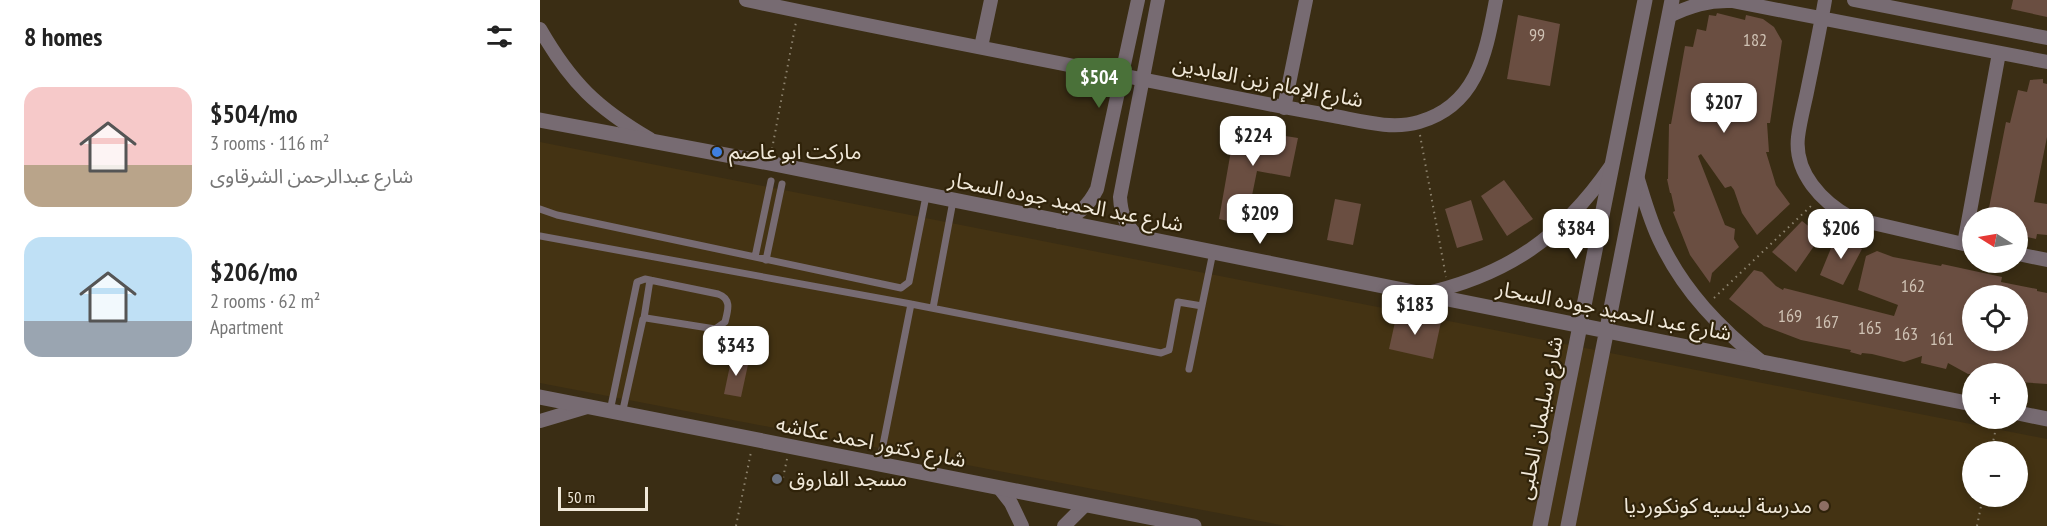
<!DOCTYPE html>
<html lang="en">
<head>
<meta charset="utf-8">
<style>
	:root { --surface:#fff; --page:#f6f6f6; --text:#222; --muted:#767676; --accent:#4a7139 }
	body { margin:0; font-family:"PT Sans Narrow","Noto Sans Arabic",sans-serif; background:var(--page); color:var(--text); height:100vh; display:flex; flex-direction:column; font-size:22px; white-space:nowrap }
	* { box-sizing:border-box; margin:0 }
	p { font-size:20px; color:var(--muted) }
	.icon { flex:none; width:33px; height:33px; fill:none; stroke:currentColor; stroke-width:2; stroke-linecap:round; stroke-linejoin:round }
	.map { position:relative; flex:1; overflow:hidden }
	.sheet { display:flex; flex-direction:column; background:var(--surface); width:540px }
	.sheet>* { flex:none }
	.needle { width:39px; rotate:281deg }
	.buttons { position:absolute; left:1422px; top:207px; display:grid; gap:12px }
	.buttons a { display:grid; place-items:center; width:66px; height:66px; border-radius:50%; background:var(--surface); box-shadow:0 3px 9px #0003; font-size:30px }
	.scale { position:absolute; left:18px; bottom:15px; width:90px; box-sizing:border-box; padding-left:6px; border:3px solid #f1e9da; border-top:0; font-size:16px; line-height:21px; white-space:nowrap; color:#f1e9da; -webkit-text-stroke:4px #30230a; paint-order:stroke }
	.price { position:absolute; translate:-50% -51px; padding:0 14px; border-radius:12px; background:#fff; color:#222; font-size:20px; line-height:39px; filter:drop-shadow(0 2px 3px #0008) }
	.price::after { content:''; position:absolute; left:50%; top:36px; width:18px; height:14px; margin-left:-9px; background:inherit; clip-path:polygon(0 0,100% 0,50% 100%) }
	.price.on { background:var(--accent); color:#fff }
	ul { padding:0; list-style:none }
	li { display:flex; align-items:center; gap:18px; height:150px; padding:0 24px }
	li span { display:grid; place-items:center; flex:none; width:168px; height:120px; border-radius:18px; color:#555 }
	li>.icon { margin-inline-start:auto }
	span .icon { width:72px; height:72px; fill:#fffc; stroke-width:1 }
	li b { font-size:26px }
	h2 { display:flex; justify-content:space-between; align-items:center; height:72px; padding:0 24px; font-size:26px }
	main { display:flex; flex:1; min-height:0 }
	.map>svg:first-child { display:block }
	.built { fill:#443313; fill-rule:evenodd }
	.building { fill:#6a4e41; fill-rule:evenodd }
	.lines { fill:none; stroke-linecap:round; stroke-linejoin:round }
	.path { stroke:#8d836e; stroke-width:2; stroke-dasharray:1.5 4.5; stroke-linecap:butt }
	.service { stroke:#776b72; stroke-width:7 }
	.minor { stroke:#776b72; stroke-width:14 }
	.tertiary { stroke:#776b72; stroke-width:15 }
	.shop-dot { fill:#3f7fe0; stroke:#30230a; stroke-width:2 }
	.worship-dot { fill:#6b7280; stroke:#30230a; stroke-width:2 }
	.education-dot { fill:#8d6e63; stroke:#30230a; stroke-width:2 }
	.labels { text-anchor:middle; stroke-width:4.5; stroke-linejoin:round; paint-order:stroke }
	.number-label { font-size:18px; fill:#cfc2b4 }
	.street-label { font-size:21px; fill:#f1e9da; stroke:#30230a }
	.poi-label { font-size:21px; fill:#f1e9da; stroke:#30230a; text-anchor:start }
</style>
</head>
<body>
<main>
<section class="sheet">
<h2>8 homes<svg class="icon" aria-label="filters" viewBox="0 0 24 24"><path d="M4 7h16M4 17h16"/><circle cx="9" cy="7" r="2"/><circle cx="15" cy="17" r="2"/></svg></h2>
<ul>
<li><span style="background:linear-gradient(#f6c9c9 65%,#b9a48a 0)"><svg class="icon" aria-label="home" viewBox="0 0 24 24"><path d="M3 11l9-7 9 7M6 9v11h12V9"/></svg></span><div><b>$504/mo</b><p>3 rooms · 116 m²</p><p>شارع عبدالرحمن الشرقاوى</p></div></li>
<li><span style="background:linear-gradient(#bfe0f5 70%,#9aa5b1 0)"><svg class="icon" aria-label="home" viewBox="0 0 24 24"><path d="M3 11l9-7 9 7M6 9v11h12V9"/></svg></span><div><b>$206/mo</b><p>2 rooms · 62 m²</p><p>Apartment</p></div></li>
</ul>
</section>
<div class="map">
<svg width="1507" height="526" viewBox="0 0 1507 526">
	<rect width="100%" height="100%" fill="#3a2d14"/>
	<path class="built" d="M0,142L1507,439V526H746L0,383ZM1432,452H1478V496H1432Z"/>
	<path class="building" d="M1473,0H1507V17L1471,9Z
		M1177,13L1205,20L1206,15L1223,19L1234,27L1242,41L1230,123H1227L1229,152H1226L1236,185L1250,204L1217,235L1202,213L1194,190L1191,186L1185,188L1161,154L1158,156L1185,225L1195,229L1194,239L1199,247L1172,273L1170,283L1150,255L1133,212L1135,211L1131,193H1130L1127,179H1128L1129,124H1131L1145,46L1153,47L1157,29L1166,31L1169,15L1176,16Z
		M978,15L1020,24L1010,86L967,79Z
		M1503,79V83L1507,84V137L1494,202L1507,204V235L1497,234L1496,239L1478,235V218H1447L1466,122L1470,123L1478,90L1487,92L1490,80Z
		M696,122L722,127L721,132L758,138L750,177L717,171L706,225L679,219Z
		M964,180L993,219L967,236L941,196Z
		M795,199L821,204L813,245L787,240Z
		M931,200L943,240L917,248L905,209Z
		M1262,221L1281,236L1256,272L1232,252Z
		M1296,236L1309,238L1312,243L1322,249L1303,285L1280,275Z
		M1337,251L1353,257L1401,266L1402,264L1462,277L1461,282L1497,289V291L1507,293V384L1478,382V374H1428L1408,363L1406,369L1381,363L1382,356L1364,362L1332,354L1322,353L1321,355L1310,352L1311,350L1261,340L1224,326L1189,299L1214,270L1222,272L1236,286L1243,290L1244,288L1354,316L1358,305L1318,290L1326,256ZM1432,296H1478V340H1432Z
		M857,313L901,322L893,359L849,349Z
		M192,356L209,360L201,397L184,394Z"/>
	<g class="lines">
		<path class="path" d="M880,135L906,277
			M232,149L256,22
			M1174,298L1272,205
			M1451,452L1458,418
			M243,478L247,459
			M196,526L211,452
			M1437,526L1443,496"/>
		<path class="service" d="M0,209L17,215L361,288L369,282L386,196
			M0,236L371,304L621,353L629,350L638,302L662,306
			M215,257L231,181
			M226,260L242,184
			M393,308L413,201
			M104,318L110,280
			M649,369L673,252
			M70,411L97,282L105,279L178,294C192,299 188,310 185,322L175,329L106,318L103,319L82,414
			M339,465L371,304"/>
		<path class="minor" d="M206,0C366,34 526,64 687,96C722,103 758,110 794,116C821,121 852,130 879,122C938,105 946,52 956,0
			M1285,0C1280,29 1274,58 1268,87C1265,103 1260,120 1258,137C1254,173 1282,202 1311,218L1432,246
			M1314,0L1507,38
			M1129,16C1150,6 1168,0 1192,1L1507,62
			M0,29C31,83 57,108 110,139
			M441,47L451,0
			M744,108L766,0
			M1097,176C1104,198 1110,221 1120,241C1144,292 1180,328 1223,363
			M519,222C538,215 548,207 557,189L598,0
			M598,237C585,224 581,215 580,197L618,0
			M1424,244L1459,53
			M1478,254L1507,260
			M883,294C968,275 1022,237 1071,166
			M0,421L47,407
			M460,489L471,503L482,526
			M524,526L545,505"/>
		<path class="tertiary" d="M0,120L229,163L1432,404
			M0,397L654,526
			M1478,413L1507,419
			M1000,526L1105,0
			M1028,526L1132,0"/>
	</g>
	<circle class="shop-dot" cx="177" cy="152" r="6"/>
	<circle class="worship-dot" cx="237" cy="479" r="6"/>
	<circle class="education-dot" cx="1284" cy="506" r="6"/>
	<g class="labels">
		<g class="number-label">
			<text x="997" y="41">99</text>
			<text x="1215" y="46">182</text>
			<text x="1373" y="292">162</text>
			<text x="1250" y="322">169</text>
			<text x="1287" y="328">167</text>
			<text x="1330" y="334">165</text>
			<text x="1366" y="340">163</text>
			<text x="1402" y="345">161</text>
		</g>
		<g class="street-label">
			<text transform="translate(728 82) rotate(11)" y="7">شارع الإمام زين العابدين</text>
			<text transform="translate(526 202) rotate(11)" y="7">شارع عبد الحميد جوده السحار</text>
			<text transform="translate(1074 311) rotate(11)" y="7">شارع عبد الحميد جوده السحار</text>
			<text transform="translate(1000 418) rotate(-79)" y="7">شارع سليمان الحلبى</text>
			<text transform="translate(331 442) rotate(11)" y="7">شارع دكتور احمد عكاشه</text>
		</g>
		<g class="poi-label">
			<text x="189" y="159">ماركت ابو عاصم</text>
			<text x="249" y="486">مسجد الفاروق</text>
			<text x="1272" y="513" text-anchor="end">مدرسة ليسيه كونكورديا</text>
		</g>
	</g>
</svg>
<div class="buttons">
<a><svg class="needle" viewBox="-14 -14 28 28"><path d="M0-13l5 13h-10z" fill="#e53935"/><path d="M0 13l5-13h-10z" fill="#767676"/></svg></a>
<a><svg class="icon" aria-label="locate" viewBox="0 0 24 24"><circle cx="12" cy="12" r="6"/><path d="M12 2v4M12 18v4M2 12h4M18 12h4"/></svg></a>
<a>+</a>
<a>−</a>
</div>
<div class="scale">50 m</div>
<b class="price on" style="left:559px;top:109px">$504</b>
<b class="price" style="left:1184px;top:134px">$207</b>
<b class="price" style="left:713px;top:167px">$224</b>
<b class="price" style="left:720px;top:245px">$209</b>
<b class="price" style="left:1036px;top:260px">$384</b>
<b class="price" style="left:1301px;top:260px">$206</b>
<b class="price" style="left:875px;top:336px">$183</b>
<b class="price" style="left:196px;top:377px">$343</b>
</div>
</main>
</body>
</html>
